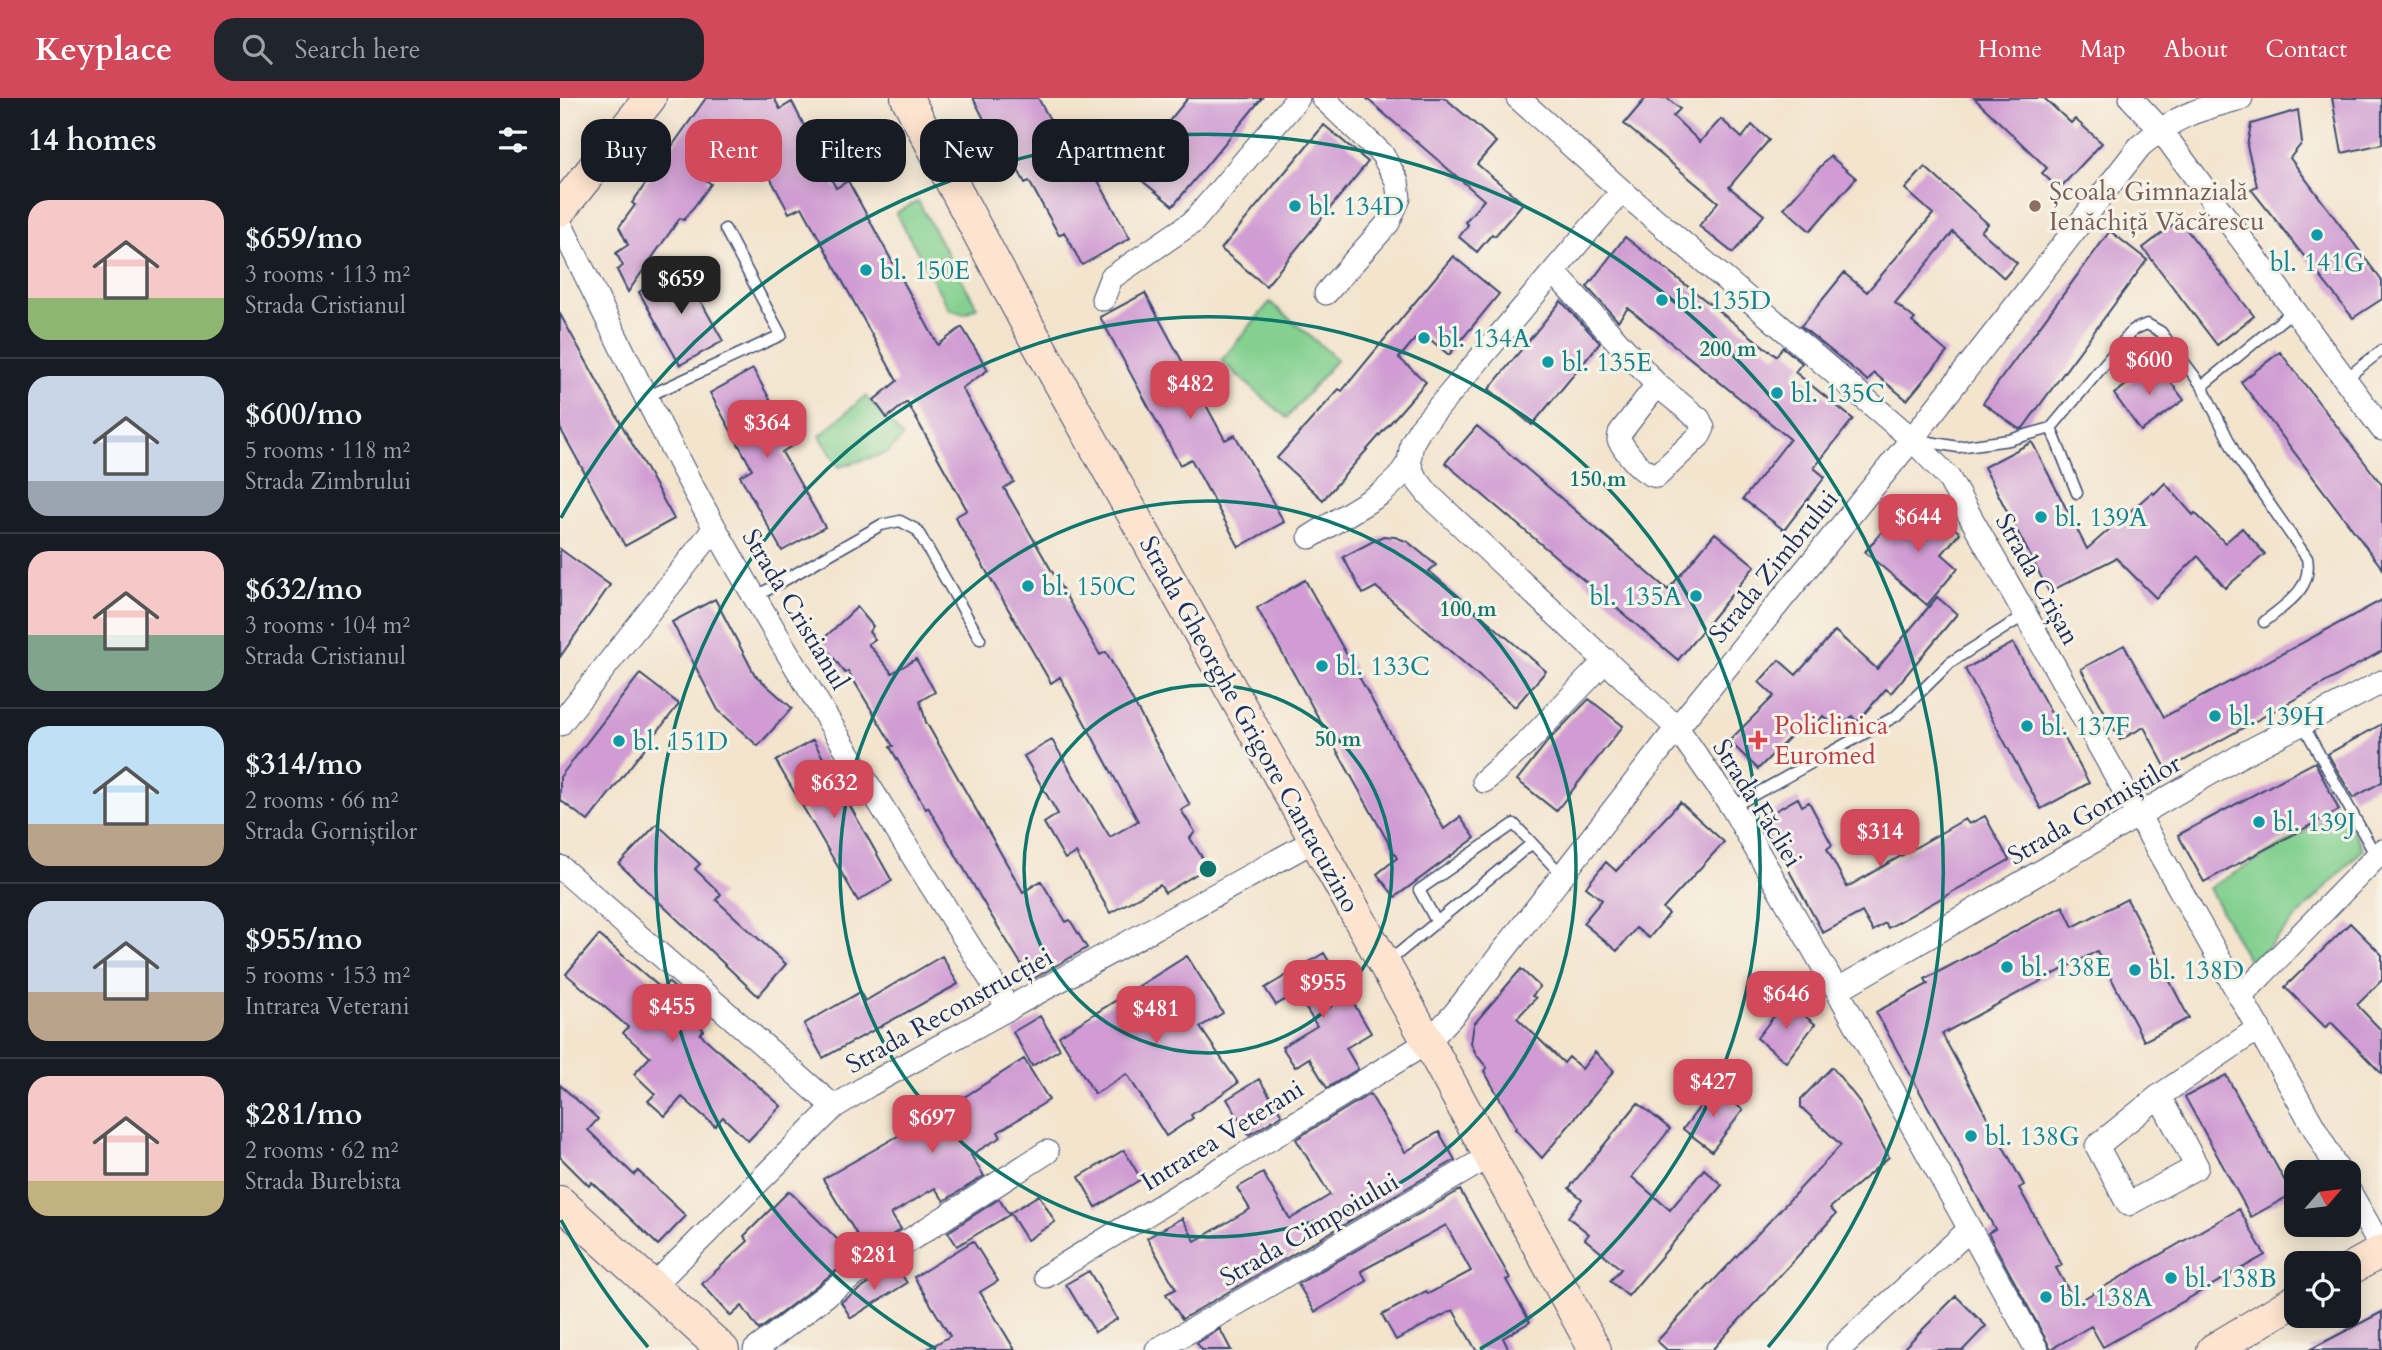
<!DOCTYPE html>
<html lang="en">
<head>
<meta charset="utf-8">
<style>
	:root { --surface:#171b24; --page:#20242c; --text:#f1f3f6; --muted:#9ea1a6; --line:#363941; --accent:#d1495b }
	body { margin:0; font-family:Cardo,serif; background:var(--page); color:var(--text); height:100vh; display:flex; flex-direction:column; font-size:26px; white-space:nowrap }
	* { box-sizing:border-box; margin:0 }
	p { font-size:23px; color:var(--muted) }
	.icon { flex:none; width:38px; height:38px; fill:none; stroke:currentColor; stroke-width:2; stroke-linecap:round; stroke-linejoin:round }
	.map { position:relative; flex:1; overflow:hidden }
	.panel { display:flex; flex-direction:column; background:var(--surface); width:560px }
	.panel>* { flex:none }
	.banner { position:absolute; left:21px; top:21px; width:665px; height:63px; display:flex; gap:14px }
	.needle { width:46px; rotate:62deg }
	.tools { position:absolute; left:1724px; top:1062px; display:grid; gap:14px }
	.tools a { display:grid; place-items:center; width:77px; height:77px; border-radius:14px; background:var(--surface); box-shadow:0 4px 18px #0003; font-size:35px }
	.price { position:absolute; translate:-50% -60px; padding:0 16px; border-radius:14px; background:var(--accent); color:#fff; font-size:23px; line-height:46px; filter:drop-shadow(0 2px 4px #0008) }
	.price::after { content:''; position:absolute; left:50%; top:42px; width:21px; height:16px; margin-left:-10px; background:inherit; clip-path:polygon(0 0,100% 0,50% 100%) }
	.price.selected { background:#222; color:#fff }
	ul { padding:0; list-style:none }
	li { display:flex; align-items:center; gap:21px; height:175px; padding:0 28px }
	li+li { border-top:2px solid var(--line) }
	li span { display:grid; place-items:center; flex:none; width:196px; height:140px; border-radius:21px; color:#555 }
	li>.icon { margin-inline-start:auto }
	span .icon { width:84px; height:84px; fill:#fffc; stroke-width:1 }
	li b { font-size:30px }
	h2 { display:flex; justify-content:space-between; align-items:center; height:84px; padding:0 28px; font-size:30px }
	.chip { padding:0 24px; border-radius:21px; background:var(--surface); box-shadow:0 4px 18px #0003; font-size:24px; line-height:63px }
	.chip.selected { background:var(--accent); color:#fff }
	header { display:flex; align-items:center; gap:42px; box-sizing:border-box; height:98px; padding:0 35px; background:var(--accent); color:#fff }
	header strong { font-size:33px }
	nav { display:flex; gap:38px; margin-inline-start:auto; font-size:24px }
	.search { width:490px; height:63px; background:var(--page); display:flex; align-items:center; gap:18px; box-sizing:border-box; padding:0 24px; border-radius:21px; color:var(--muted); font-size:26px }
	main { display:flex; flex:1; min-height:0 }
	.map>svg:first-child { display:block }
	.green { fill:#83d08f; stroke:#4f8076; stroke-width:2 }
	.building { fill:#d09cd3 }
	.lines { fill:none; stroke-linecap:round; stroke-linejoin:round }
	.lane-casing { stroke:#3b4a6f; stroke-width:13 }
	.street-casing { stroke:#3b4a6f; stroke-width:25 }
	.secondary-casing { stroke:#3b4a6f; stroke-width:34 }
	.lane { stroke:#fff; stroke-width:10 }
	.street { stroke:#fff; stroke-width:23 }
	.secondary { stroke:#fde4d0; stroke-width:32 }
	.ring { fill:none; stroke:#0f766e; stroke-width:3.5 }
	.culture-dot { fill:#0f9aa8; stroke:#f7f3e8; stroke-width:2.5 }
	.education-dot { fill:#8d6e63; stroke:#f7f3e8; stroke-width:2.5 }
	.health-dot { fill:#e0444e; stroke:#f7f3e8; stroke-width:2.5 }
	.labels { text-anchor:middle; stroke-width:6; stroke-linejoin:round; paint-order:stroke }
	.education-label { font-size:26px; fill:#785e54; stroke:#f7f3e8; text-anchor:start }
	.culture-label { font-size:26px; fill:#0d838f; stroke:#f7f3e8; text-anchor:start }
	.street-label { font-size:26px; fill:#1b2f5e; stroke:#f7f3e8 }
	.health-label { font-size:26px; fill:#be3a42; stroke:#f7f3e8; text-anchor:start }
	.centre { fill:#0f766e; stroke:#f7f3e8; stroke-width:3.5 }
	.ring-label { font-size:21px; text-anchor:middle; font-weight:bold; fill:#0f766e; stroke:#f7f3e8; stroke-width:6; stroke-linejoin:round; paint-order:stroke }
</style>
</head>
<body>
<header>
<strong>Keyplace</strong>
<div class="search"><svg class="icon" aria-label="search" viewBox="0 0 24 24"><circle cx="10" cy="10" r="6"/><path d="M15 15l6 6"/></svg>Search here</div>
<nav><a>Home</a><a>Map</a><a>About</a><a>Contact</a></nav>
</header>
<main>
<section class="panel">
<h2>14 homes<svg class="icon" aria-label="filters" viewBox="0 0 24 24"><path d="M4 7h16M4 17h16"/><circle cx="9" cy="7" r="2"/><circle cx="15" cy="17" r="2"/></svg></h2>
<ul>
<li><span style="background:linear-gradient(#f6c9c9 70%,#8fb573 0)"><svg class="icon" aria-label="home" viewBox="0 0 24 24"><path d="M3 11l9-7 9 7M6 9v11h12V9"/></svg></span><div><b>$659/mo</b><p>3 rooms · 113 m²</p><p>Strada Cristianul</p></div></li>
<li><span style="background:linear-gradient(#c9d6e8 75%,#9aa5b1 0)"><svg class="icon" aria-label="home" viewBox="0 0 24 24"><path d="M3 11l9-7 9 7M6 9v11h12V9"/></svg></span><div><b>$600/mo</b><p>5 rooms · 118 m²</p><p>Strada Zimbrului</p></div></li>
<li><span style="background:linear-gradient(#f6c9c9 60%,#7fa58c 0)"><svg class="icon" aria-label="home" viewBox="0 0 24 24"><path d="M3 11l9-7 9 7M6 9v11h12V9"/></svg></span><div><b>$632/mo</b><p>3 rooms · 104 m²</p><p>Strada Cristianul</p></div></li>
<li><span style="background:linear-gradient(#bfe0f5 70%,#b9a48a 0)"><svg class="icon" aria-label="home" viewBox="0 0 24 24"><path d="M3 11l9-7 9 7M6 9v11h12V9"/></svg></span><div><b>$314/mo</b><p>2 rooms · 66 m²</p><p>Strada Gorniștilor</p></div></li>
<li><span style="background:linear-gradient(#c9d6e8 65%,#b9a48a 0)"><svg class="icon" aria-label="home" viewBox="0 0 24 24"><path d="M3 11l9-7 9 7M6 9v11h12V9"/></svg></span><div><b>$955/mo</b><p>5 rooms · 153 m²</p><p>Intrarea Veterani</p></div></li>
<li><span style="background:linear-gradient(#f6c9c9 75%,#c2b280 0)"><svg class="icon" aria-label="home" viewBox="0 0 24 24"><path d="M3 11l9-7 9 7M6 9v11h12V9"/></svg></span><div><b>$281/mo</b><p>2 rooms · 62 m²</p><p>Strada Burebista</p></div></li>
</ul>
</section>
<div class="map">
<svg width="1822" height="1252" viewBox="0 0 1822 1252">
	<rect width="100%" height="100%" fill="#f7f3e8"/>
	<filter id="ink" filterUnits="userSpaceOnUse"><feTurbulence type="fractalNoise" baseFrequency=".0143" numOctaves="2"/><feDisplacementMap in="SourceGraphic" scale="14" xChannelSelector="R" yChannelSelector="G"/><feConvolveMatrix kernelMatrix="1 2 1 2 8 2 1 2 1" color-interpolation-filters="sRGB"/></filter>
	<filter id="wash" filterUnits="userSpaceOnUse"><feTurbulence type="fractalNoise" baseFrequency=".00686" numOctaves="4" result="noise"/><feDisplacementMap in="SourceGraphic" scale="28" xChannelSelector="R" yChannelSelector="G"/><feGaussianBlur stdDeviation="1.57" result="paint"/><feColorMatrix in="noise" values="0 0 0 0 0 0 0 0 0 0 0 0 0 0 0 0 0 1.4 0 .05"/><feComposite in="paint" operator="in"/></filter>
	<g filter="url(#wash)">
		<rect width="100%" height="100%" fill="#f3e4cd"/>
		<path class="green" d="M358,103L417,209L404,216L389,211L336,115Z
			M710,204L777,261L727,320L661,263Z
			M305,298L343,339L327,355L279,369L260,338Z
			M1781,712L1803,751L1691,867L1649,790Z"/>
		<g id="blocks">
			<path class="building" d="M146,0H214L220,11L232,4L276,90L288,83L378,247L402,229L428,272L402,290L454,384L444,390L540,557L546,554L630,707L621,712L635,734L630,740L648,769L605,795L600,787L550,815L516,755L505,761L484,725L498,716L464,658L492,642L550,739L578,723L500,579L491,585L395,419L407,412L347,304L327,320L314,302L337,283L242,109L229,115L184,31L146,82L151,86L124,122L120,120L68,194L57,172L63,168L56,155L68,147L59,129L75,107L72,105Z
				M413,0H478L511,60L522,54L570,140L522,167L504,134L499,137L469,83L465,85L456,68L449,69Z
				M628,0H702L613,108L569,72Z
				M806,0H885L936,44L917,66L963,105L935,138L932,136L917,154L899,139L908,127L905,124L924,102Z
				M1086,0H1107L1120,11L1113,18L1140,44L1161,21L1182,40L1192,27L1209,42L1169,89L1204,117L1173,155L1139,128L1158,104L1064,26Z
				M1414,0H1484L1511,25L1515,21L1542,45L1499,91L1482,75L1487,70Z
				M1772,0H1822V46L1782,55Z
				M1738,12L1742,45L1730,60L1822,183V201L1793,220L1691,91L1697,88L1687,48L1691,26Z
				M764,27L808,64L706,188L661,151Z
				M1270,58L1296,80L1250,133L1224,110Z
				M1365,69L1428,126L1421,133L1457,165L1444,180L1393,134L1335,205L1355,221L1352,224L1387,254L1347,302L1314,275L1308,283L1241,228L1284,175L1307,194L1373,116L1345,91Z
				M1619,122L1694,218L1657,247L1583,150Z
				M1550,133L1587,162L1463,330L1459,331L1423,305Z
				M1065,139L1216,258L1223,249L1242,265L1235,274L1293,321L1254,370L1265,379L1224,432L1183,401L1230,341L1068,210L1058,223L1027,189Z
				M893,158L939,196L889,257L861,234L839,260L866,284L763,402L717,360L779,291L782,293Z
				M121,168L163,243L120,267L79,194Z
				M585,195L665,342L675,337L724,424L679,449L631,361L620,367L540,219Z
				M1001,203L1040,245L972,327L929,291Z
				M0,216L114,421L65,448L0,330Z
				M1720,254L1822,387V470L1681,284Z
				M1596,265L1624,302L1581,333L1554,296Z
				M193,271L235,346L222,354L265,429L222,453L180,378L192,371L150,295Z
				M917,328L1108,492L1155,435L1195,468L1118,562L885,365Z
				M1472,344L1527,451L1592,394L1594,396L1605,385L1633,417L1635,415L1665,445L1682,430L1705,456L1665,490L1638,458L1596,500L1556,460L1489,494L1424,369Z
				M1366,407L1400,435L1382,456L1398,470L1367,507L1305,454L1325,430L1338,441Z
				M823,438L835,439L848,444L876,467L869,473L986,573L955,609L816,489L803,496L783,459Z
				M0,451L50,487L0,559Z
				M745,482L884,731L900,719L915,740L835,799L817,776L837,760L697,510Z
				M1377,499L1397,516L1331,595L1326,591L1297,624L1292,618L1279,632L1263,618L1247,637L1239,630L1198,671L1169,643L1214,598L1199,584L1219,562L1236,577L1275,533L1317,571Z
				M155,501L195,577L232,610L198,648L158,612L112,524Z
				M1822,502V553L1607,672L1584,629L1560,642L1521,571L1564,547L1604,619Z
				M297,509L313,528L309,534L315,541L308,546L332,575L356,561L375,594L360,603L366,624L463,794L481,783L506,824L510,822L527,850L471,882L429,814L368,709L366,711L330,649L333,648L288,573L285,575L261,543Z
				M1453,545L1529,685L1481,711L1405,571Z
				M80,576L119,606L28,723L0,702V679Z
				M1029,601L1063,628L996,713L957,682L988,643Z
				M1822,626V684L1793,700L1768,656Z
				M253,642L332,783L298,803L216,663Z
				M1755,664L1779,712L1644,784L1618,737Z
				M1238,700L1242,708L1249,704L1272,747L1267,751L1287,789L1405,721L1409,726L1425,718L1449,762L1328,830L1325,825L1313,833L1302,814L1263,835L1201,721Z
				M1120,704L1164,744L1103,811L1109,816L1089,840L1076,830L1057,853L1023,825L1042,802L1026,789L1046,764L1056,773Z
				M97,726L140,766L135,771L161,796L156,802L226,866L198,898L59,766Z
				M1567,801L1629,920L1584,943L1537,853L1382,936L1464,1087L1459,1090L1502,1167L1496,1170L1516,1205L1679,1111L1705,1157L1543,1249L1531,1228L1491,1251L1428,1135L1435,1131L1316,914L1368,886L1365,881L1503,808L1513,829Z
				M1790,825L1822,857V882L1797,907L1822,933V976L1771,924L1766,930L1725,889Z
				M39,837L102,891L108,884L131,904L123,914L144,932L140,936L221,1008L188,1043L163,1019L155,1028L122,999L105,1018L88,1003L95,996L74,976L90,959L63,935L68,929L6,876Z
				M764,855L811,935L786,950L798,971L767,990L749,960L735,969L722,949L757,928L736,895L716,907L705,890Z
				M382,858L398,886L263,960L244,926L300,894L305,903Z
				M627,858L663,915L640,929L678,985L631,1017L633,1020L606,1038L567,976L535,996L499,938Z
				M961,871L980,889L972,898L976,900L957,920L1004,965L1009,959L1022,971L1035,954L1054,973L982,1060L955,1031L956,1029L924,973L927,970L916,956L911,945L914,926Z
				M1226,903L1255,926L1226,964L1197,940Z
				M480,918L500,951L472,968L453,934Z
				M464,961L489,1002L438,1034L441,1039L411,1057L424,1078L384,1103L375,1090L331,1116L341,1131L307,1153L263,1081L364,1023L365,1024Z
				M1272,969L1298,1002L1329,1059L1270,1110L1276,1116L1152,1252H1107L1097,1243L1281,1047L1241,1009V1001Z
				M1666,977L1732,1096L1691,1119L1625,999Z
				M699,981L722,1017L689,1037L667,1001Z
				M0,987L38,1021L28,1032L74,1077L78,1073L126,1118L98,1147L32,1084L29,1088L0,1059Z
				M1154,990L1183,1012L1152,1053L1123,1031Z
				M810,996L845,1054L879,1034L895,1062L622,1221L606,1196L616,1191L587,1140L622,1120L635,1143L690,1111L677,1090L703,1075L730,1121L770,1097L736,1041Z
				M1078,1005L1110,1031L1072,1079L1110,1112L1144,1071L1162,1087L1068,1198L1050,1183L1061,1171L1025,1141L1029,1136L1008,1119L1022,1101L1009,1090Z
				M564,1052L581,1081L536,1109L519,1079Z
				M900,1092L950,1180L946,1182L970,1224L943,1240L949,1252H916L893,1212L836,1242L822,1217L866,1193L868,1196L911,1173L886,1127L801,1173L807,1183L755,1214L738,1186Z
				M229,1093L296,1160L273,1175L199,1232L182,1208L171,1218L142,1186L188,1143L184,1138Z
				M479,1097L495,1124L467,1142L450,1115Z
				M439,1101L449,1117L397,1148L388,1134Z
				M413,1143L438,1183L420,1194L455,1252H366L390,1238L354,1179Z
				M336,1168L347,1185L291,1220L281,1204Z
				M529,1173L557,1221L535,1234L506,1186Z
				M1396,1198L1426,1228L1403,1252H1342Z
				M1822,1214V1252H1749Z
				M660,1231L671,1252H642L637,1245Z"/>
		</g>
	</g>
	<g filter="url(#ink)">
		<use href="#blocks" fill-opacity="0" stroke="#3b4a6f" stroke-width="2"/>
		<g class="lines">
			<defs>
				<path id="lane" d="M1785,281L1822,252
					M1642,288L1734,212
					M86,299L221,237L165,131
					M1358,342L1398,349L1449,342L1491,330
					M1517,395L1491,330L1573,232L1587,226L1601,234L1642,288L1677,359L1747,460C1753,491 1726,506 1704,524
					M195,499L321,427L340,423L357,432L420,541
					M1742,625L1816,758
					M1172,709L1336,618L1391,564L1465,517
					M876,823L859,792L954,726L1002,777
					M828,864L971,746"/>
				<path id="street" d="M763,0L822,56L837,83L839,100L828,125L766,195
					M958,0L1062,93L1352,341L1388,379L1779,1074
					M1571,0L1600,31L1822,331
					M0,125C51,228 100,332 156,432C248,595 350,753 449,911
					M994,174L1097,287L1060,335L1059,342C1067,355 1082,376 1097,378L1139,338L1143,330L1139,321L1097,287
					M543,201L551,180L633,124L738,0
					M849,364L854,378L869,397L1117,630L1172,709L1277,892L1477,1252
					M750,439L822,395L838,380L849,364L852,345L860,331L1062,93
					M0,626L155,430
					M924,683L966,646L1046,562
					M0,769L274,1009
					M1277,892L1687,654L1822,584
					M1680,899L1822,753
					M1599,998L1637,1069L1568,1106L1537,1048L1599,998L1699,930
					M1788,1091L1822,1151
					M486,1178L868,944L895,915L1117,630L1352,341L1580,48C1617,17 1636,12 1681,0
					M93,1188L274,1009L309,987L755,742
					M195,1252L281,1186L487,1054
					M597,1252L930,1058
					M1278,1252L1410,1131"/>
				<path id="secondary" d="M347,0L468,228L868,944L1035,1252
					M0,112L90,0
					M0,1104L163,1252
					M1788,1172L1822,1153
					M1653,1252L1736,1202"/>
			</defs>
			<use href="#lane" class="lane-casing"/>
			<use href="#street" class="street-casing"/>
			<use href="#secondary" class="secondary-casing"/>
			<use href="#lane" class="lane"/>
			<use href="#street" class="street"/>
			<use href="#secondary" class="secondary"/>
		</g>
	</g>
	<g class="ring">
		<circle cx="648" cy="771" r="184"/>
		<circle cx="648" cy="771" r="368"/>
		<path d="M376 1251A552 552 0 1 1 920 1251"/>
		<path d="M88 1249A736 736 0 0 1 1 1122M1 420A736 736 0 1 1 1208 1249"/>
	</g>
	<g class="culture-dot">
		<circle cx="735" cy="108" r="7"/>
		<circle cx="1757" cy="137" r="7"/>
		<circle cx="306" cy="172" r="7"/>
		<circle cx="1102" cy="202" r="7"/>
		<circle cx="864" cy="240" r="7"/>
		<circle cx="988" cy="264" r="7"/>
		<circle cx="1217" cy="295" r="7"/>
		<circle cx="1481" cy="419" r="7"/>
		<circle cx="468" cy="488" r="7"/>
		<circle cx="1136" cy="498" r="7"/>
		<circle cx="762" cy="568" r="7"/>
		<circle cx="1655" cy="618" r="7"/>
		<circle cx="1467" cy="628" r="7"/>
		<circle cx="59" cy="643" r="7"/>
		<circle cx="1699" cy="724" r="7"/>
		<circle cx="1447" cy="869" r="7"/>
		<circle cx="1575" cy="872" r="7"/>
		<circle cx="1411" cy="1038" r="7"/>
		<circle cx="1611" cy="1180" r="7"/>
		<circle cx="1486" cy="1199" r="7"/>
	</g>
	<circle class="education-dot" cx="1475" cy="108" r="7"/>
	<path class="health-dot" d="M1194.5 631.5h7v7h7v7h-7v7h-7v-7h-7v-7h7z"/>
	<g class="labels">
		<g class="education-label">
			<text x="1489" y="102">Școala Gimnazială<tspan x="1489" dy="30">Ienăchiță Văcărescu</tspan></text>
		</g>
		<g class="culture-label">
			<text x="749" y="117">bl. 134D</text>
			<text x="1757" y="173" text-anchor="middle">bl. 141G</text>
			<text x="320" y="181">bl. 150E</text>
			<text x="1116" y="211">bl. 135D</text>
			<text x="878" y="249">bl. 134A</text>
			<text x="1002" y="273">bl. 135E</text>
			<text x="1231" y="304">bl. 135C</text>
			<text x="1495" y="428">bl. 139A</text>
			<text x="482" y="497">bl. 150C</text>
			<text x="1122" y="507" text-anchor="end">bl. 135A</text>
			<text x="776" y="577">bl. 133C</text>
			<text x="1669" y="627">bl. 139H</text>
			<text x="1481" y="637">bl. 137F</text>
			<text x="73" y="652">bl. 151D</text>
			<text x="1713" y="733">bl. 139J</text>
			<text x="1461" y="878">bl. 138E</text>
			<text x="1589" y="881">bl. 138D</text>
			<text x="1425" y="1047">bl. 138G</text>
			<text x="1625" y="1189">bl. 138B</text>
			<text x="1500" y="1208">bl. 138A</text>
		</g>
		<g class="street-label">
			<text transform="translate(1213 468) rotate(-51)" y="9">Strada Zimbrului</text>
			<text transform="translate(1478 481) rotate(61)" y="9">Strada Crișan</text>
			<text transform="translate(236 511) rotate(59)" y="9">Strada Cristianul</text>
			<text transform="translate(690 626) rotate(61)" y="9">Strada Gheorghe Grigore Cantacuzino</text>
			<text transform="translate(1198 705) rotate(58)" y="9">Strada Făcliei</text>
			<text transform="translate(1534 711) rotate(-30)" y="9">Strada Gorniștilor</text>
			<text transform="translate(389 912) rotate(-29)" y="9">Strada Reconstrucției</text>
			<text transform="translate(662 1037) rotate(-32)" y="9">Intrarea Veterani</text>
			<text transform="translate(749 1131) rotate(-30)" y="9">Strada Cimpoiului</text>
		</g>
		<g class="health-label">
			<text x="1214" y="636">Policlinica<tspan x="1214" dy="30">Euromed</tspan></text>
		</g>
	</g>
	<circle cx="648" cy="771" r="10" class="centre"/>
	<g class="ring-label">
		<text x="1168" y="258">200 m</text>
		<text x="1038" y="388">150 m</text>
		<text x="908" y="518">100 m</text>
		<text x="778" y="648">50 m</text>
	</g>
</svg>
<div class="tools">
<a><svg class="needle" viewBox="-14 -14 28 28"><path d="M0-13l5 13h-10z" fill="#e53935"/><path d="M0 13l5-13h-10z" fill="#9ea1a6"/></svg></a>
<a><svg class="icon" aria-label="locate" viewBox="0 0 24 24"><circle cx="12" cy="12" r="6"/><path d="M12 2v4M12 18v4M2 12h4M18 12h4"/></svg></a>
</div>
<b class="price selected" style="left:121px;top:218px">$659</b>
<b class="price" style="left:1589px;top:299px">$600</b>
<b class="price" style="left:630px;top:323px">$482</b>
<b class="price" style="left:207px;top:362px">$364</b>
<b class="price" style="left:1358px;top:456px">$644</b>
<b class="price" style="left:274px;top:722px">$632</b>
<b class="price" style="left:1320px;top:771px">$314</b>
<b class="price" style="left:763px;top:922px">$955</b>
<b class="price" style="left:1226px;top:933px">$646</b>
<b class="price" style="left:112px;top:946px">$455</b>
<b class="price" style="left:596px;top:948px">$481</b>
<b class="price" style="left:1153px;top:1021px">$427</b>
<b class="price" style="left:372px;top:1057px">$697</b>
<b class="price" style="left:314px;top:1194px">$281</b>
<div class="banner">
<a class="chip">Buy</a>
<a class="chip selected">Rent</a>
<a class="chip">Filters</a>
<a class="chip">New</a>
<a class="chip">Apartment</a>
</div>
</div>
</main>
</body>
</html>
